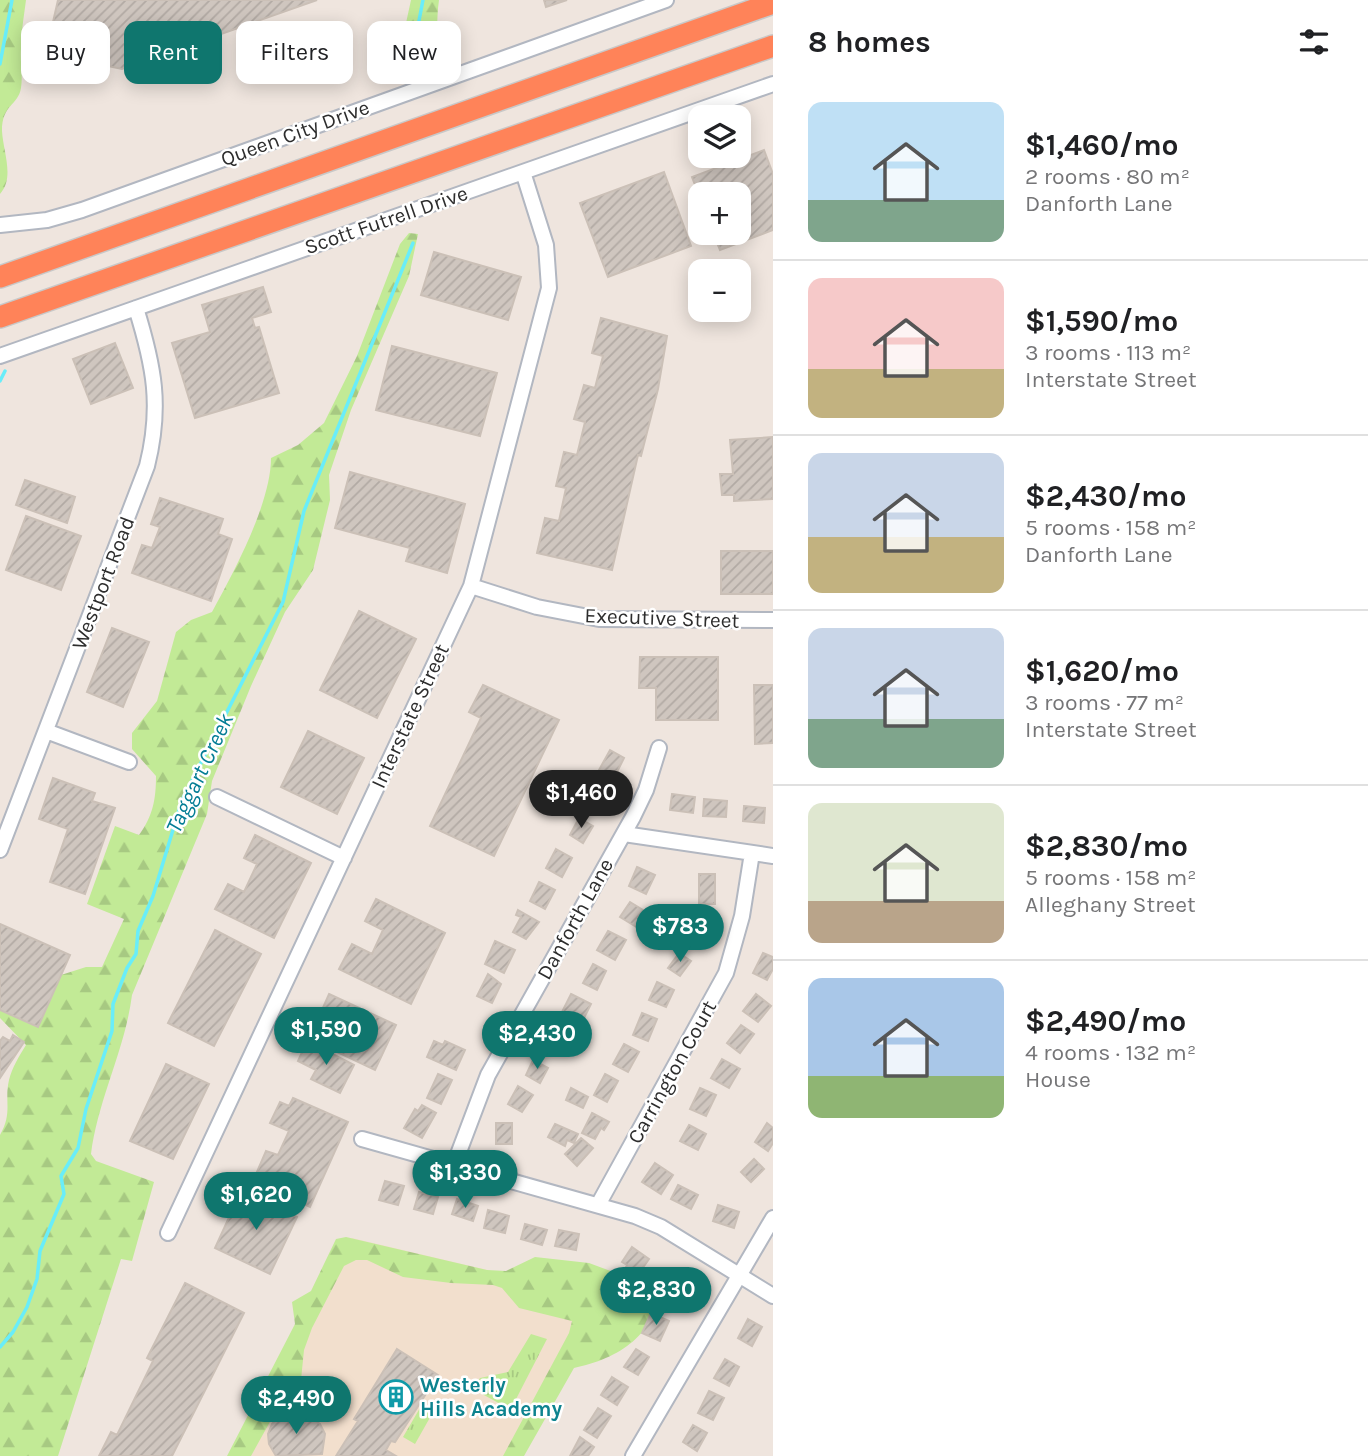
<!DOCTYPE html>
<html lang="en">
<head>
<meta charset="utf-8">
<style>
	:root { --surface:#fff; --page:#f6f6f6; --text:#202124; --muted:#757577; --line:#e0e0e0; --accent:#0f766e }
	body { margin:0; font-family:Karla,sans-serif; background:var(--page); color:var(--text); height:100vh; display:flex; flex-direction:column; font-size:26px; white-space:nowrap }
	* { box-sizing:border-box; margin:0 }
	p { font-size:23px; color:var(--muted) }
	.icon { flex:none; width:38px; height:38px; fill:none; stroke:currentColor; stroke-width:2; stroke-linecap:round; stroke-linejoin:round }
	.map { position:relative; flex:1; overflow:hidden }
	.sheet { display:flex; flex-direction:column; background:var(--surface); width:595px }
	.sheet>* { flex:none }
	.hud { position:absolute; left:21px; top:21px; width:646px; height:63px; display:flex; gap:14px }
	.controls { position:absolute; left:688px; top:105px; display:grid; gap:14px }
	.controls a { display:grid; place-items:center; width:63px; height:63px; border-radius:14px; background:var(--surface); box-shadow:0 4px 18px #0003; font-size:35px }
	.price { position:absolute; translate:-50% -60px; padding:0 16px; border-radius:24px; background:var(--accent); color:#fff; font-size:23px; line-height:46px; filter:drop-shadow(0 2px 4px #0008) }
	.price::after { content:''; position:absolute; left:50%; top:42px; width:21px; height:16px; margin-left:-10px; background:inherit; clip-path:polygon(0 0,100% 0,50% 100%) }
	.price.current { background:#222; color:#fff }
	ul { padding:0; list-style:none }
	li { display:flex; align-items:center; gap:21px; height:175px; padding:0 35px }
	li+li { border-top:2px solid var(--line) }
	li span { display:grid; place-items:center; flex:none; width:196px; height:140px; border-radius:14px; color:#555 }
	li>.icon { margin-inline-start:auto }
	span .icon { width:84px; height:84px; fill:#fffc; stroke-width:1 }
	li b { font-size:30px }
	h2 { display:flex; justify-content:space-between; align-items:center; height:84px; padding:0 35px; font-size:30px }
	.chip { padding:0 24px; border-radius:14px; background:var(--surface); box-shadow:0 4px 18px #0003; font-size:24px; line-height:63px }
	.chip.current { background:var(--accent); color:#fff }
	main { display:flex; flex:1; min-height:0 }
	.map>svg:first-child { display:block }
	.education { fill:#f2dfcd }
	.grass { fill:url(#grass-tufts) }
	.forest { fill:url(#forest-firs) }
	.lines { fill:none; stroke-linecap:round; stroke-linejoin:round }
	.stream { stroke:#69edf9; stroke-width:3.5 }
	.building { fill:url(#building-hatch); stroke:#cbc0b7; stroke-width:2 }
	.minor-casing { stroke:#b2b7c1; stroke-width:18 }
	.highway-casing { stroke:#c8c8c8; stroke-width:24 }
	.minor { stroke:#fff; stroke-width:14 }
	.highway { stroke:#ff8359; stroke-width:21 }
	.labels { text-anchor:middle; stroke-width:5; stroke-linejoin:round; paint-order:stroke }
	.street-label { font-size:21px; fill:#2d2d2d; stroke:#fff }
	.culture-label { font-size:21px; font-weight:bold; fill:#0d838f; stroke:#fff; text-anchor:start }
	.water-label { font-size:23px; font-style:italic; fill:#047d95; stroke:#fff }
</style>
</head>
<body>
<main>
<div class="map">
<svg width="773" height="1456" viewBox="0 0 773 1456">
	<defs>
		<pattern id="grass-tufts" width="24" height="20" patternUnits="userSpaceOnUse" patternTransform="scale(1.75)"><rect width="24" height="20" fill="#c2ea96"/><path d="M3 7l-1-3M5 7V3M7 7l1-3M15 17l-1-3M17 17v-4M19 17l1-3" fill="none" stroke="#a7c982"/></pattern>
		<pattern id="forest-firs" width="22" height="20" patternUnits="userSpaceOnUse" patternTransform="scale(1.75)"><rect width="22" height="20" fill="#c2ea96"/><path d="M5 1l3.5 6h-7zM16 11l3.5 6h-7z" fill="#a7c982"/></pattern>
		<pattern id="building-hatch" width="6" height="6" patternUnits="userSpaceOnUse" patternTransform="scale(1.75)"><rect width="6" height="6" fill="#cfc6bf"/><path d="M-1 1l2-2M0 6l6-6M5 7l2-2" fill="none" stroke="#b2aaa4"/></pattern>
	</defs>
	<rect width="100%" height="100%" fill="#efe5de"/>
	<path class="education" d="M352,1238L610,1299L520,1456H228Z"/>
	<path class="grass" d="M531,1334L547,1339L514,1403L504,1406L473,1389L480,1378L508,1372Z
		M420,1408L432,1414L415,1444L403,1437Z"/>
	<path class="forest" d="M0,0H26C24,16 21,33 21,49C20,61 23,76 21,88C18,106 2,104 2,131C3,151 15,178 0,194Z
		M411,0H439C436,21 438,41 436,61L404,70L396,69Z
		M409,233L418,234L409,276L351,410L329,475L330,500L313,570L285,612L251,686L212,781L207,814L132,995C125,1050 98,1099 91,1154L96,1161L154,1182L132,1261L121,1259L58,1456H0V1135C13,1112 4,1101 9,1080C12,1068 19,1056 26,1045L0,1018V1010L38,1026L61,975L86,967H102L124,919L87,904L115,826L139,835C153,816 156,799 156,776L132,749V733L157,701L176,632L191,620L212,612C234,572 271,503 271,458L298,445L324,423L357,356L400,244Z
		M346,1237L487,1270L506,1271L535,1257L589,1263L624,1276L659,1284C659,1334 618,1359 574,1368L524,1456H503L569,1333L572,1321L519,1308L502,1288L493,1285L451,1283L403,1277L367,1260H356L344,1266L312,1328L304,1350L300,1390L271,1420L251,1456H227L295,1324L292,1302L311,1291L336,1239Z"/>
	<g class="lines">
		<path class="stream" d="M423,0L417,31L426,63
			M0,64L12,0
			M0,381L5,371
			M0,1347L13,1332L27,1307L37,1279L40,1251L64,1194L61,1176L78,1148L86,1109L112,1031L113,1004L127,968L136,954L138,931L153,896L182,800L283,602L304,511L413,243"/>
	</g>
	<path class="building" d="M58,0H317L122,69L46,53Z
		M544,0H567L546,7Z
		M764,150L773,174V230L720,250L713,233H738V194H700V198L692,177Z
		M664,172L691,246L608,277L580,203Z
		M434,252L521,277L508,320L421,295Z
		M263,287L271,312L252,318L255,328L259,327L279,393L195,418L172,343L210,332L202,305Z
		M601,318L667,336L658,389L641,456L638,455L612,570L537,553L545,518L559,521L566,488L556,486L564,452L577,455L585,422L574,419L584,385L595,388L603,356L592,353Z
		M115,343L133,388L91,404L73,359Z
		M392,346L497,373L480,436L376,410Z
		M773,437V499L734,501V495H722L720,474H733L730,440Z
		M350,472L465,504L447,573L406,561L410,548L335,528Z
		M25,480L75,497L67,523L16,505Z
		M160,498L223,519L218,534L232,539L211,601L132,573L142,545L152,548L160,527L151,524Z
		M26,516L81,536L61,590L6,570Z
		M721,551H773V594H721Z
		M359,611L416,639L377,718L320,690Z
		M112,628L149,642L123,707L87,692Z
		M640,657H718V720H656V688H639Z
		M483,685L559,720L494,856L430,826L481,718L469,712Z
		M754,685H773V743L755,744Z
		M308,731L364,758L337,814L281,787Z
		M610,750L624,758L614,778L599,770Z
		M53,778L95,793L92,801L115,808L85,894L50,882L68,829L39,819Z
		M595,779L610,787L599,807L584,799Z
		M672,794L695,797L693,813L670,810Z
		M704,799L727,801L726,817L703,816Z
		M744,806L765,808L764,823L743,821Z
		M579,818L593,826L583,843L570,835Z
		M255,835L311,863L274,938L215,909L228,884L244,892L257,864L244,858Z
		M556,849L572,858L562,877L546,868Z
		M637,867L655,875L646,894L629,886Z
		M699,874H715V904H699Z
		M539,882L555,890L545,909L530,901Z
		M376,899L445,933L411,1004L339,969L352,944L372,954L383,930L365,921Z
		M630,902L648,913L638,928L620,917Z
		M518,910L539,922L526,939L513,932L521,917L516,915Z
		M692,914L708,920L700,942L683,937Z
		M0,924L70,955L38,1027L0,1010Z
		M215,930L261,954L214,1046L168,1023Z
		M608,931L626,940L615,960L597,950Z
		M495,941L515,950L504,973L485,964Z
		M679,953L691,961L680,976L668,968Z
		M763,953L773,957V969L767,980L753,973Z
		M593,964L606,971L597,990L583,983Z
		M488,974L501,984L492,1003L477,996Z
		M657,982L674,990L666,1007L649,1000Z
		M329,994L396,1025L375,1070L316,1042L325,1023L318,1019Z
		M571,994L591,1004L582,1022L562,1012Z
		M756,994L771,1006L758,1022L743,1011Z
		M642,1013L657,1019L648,1041L633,1035Z
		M551,1023L572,1036L561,1053L540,1040Z
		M741,1025L754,1034L740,1053L727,1043Z
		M13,1035L24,1042L0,1078V1041L3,1037L10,1041Z
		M307,1041L354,1065L340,1093L311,1079L316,1070L298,1061Z
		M434,1041L443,1045L445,1041L465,1050L456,1070L427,1057Z
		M624,1044L639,1052L628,1072L613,1064Z
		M722,1059L740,1069L729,1088L711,1078Z
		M533,1060L548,1068L540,1083L526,1075Z
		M166,1064L209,1084L173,1159L130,1141Z
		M438,1074L452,1080L441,1104L427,1098Z
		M605,1074L618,1081L607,1102L594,1095Z
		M518,1086L533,1095L522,1112L508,1104Z
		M571,1088L588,1097L583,1108L566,1100Z
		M700,1088L716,1095L706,1116L690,1109Z
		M293,1098L348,1122L310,1207L253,1181L266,1151L278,1155L289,1131L270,1123L280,1102L289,1106Z
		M422,1105L436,1113L422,1138L404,1128L415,1109L418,1111Z
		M592,1113L609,1122L604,1130L601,1128L595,1139L582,1133Z
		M496,1123H512V1144H496Z
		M767,1123L773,1128V1143L768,1151L755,1142Z
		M555,1124L578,1134L574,1143L567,1140L565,1146L548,1137Z
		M689,1125L706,1134L698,1150L680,1141Z
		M581,1138L593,1148L577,1166L565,1154Z
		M754,1159L764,1169L751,1182L741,1172Z
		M655,1163L673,1175L661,1194L642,1182Z
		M385,1181L404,1186L398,1205L379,1200Z
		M678,1185L698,1195L691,1209L671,1199Z
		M241,1191L297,1217L270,1274L215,1248Z
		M419,1192L438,1197L433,1214L414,1209Z
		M457,1199L478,1206L473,1221L452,1214Z
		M718,1205L739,1212L734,1228L713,1221Z
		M488,1210L509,1216L505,1233L484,1228Z
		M525,1224L547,1230L542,1245L521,1239Z
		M559,1230L579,1234L576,1250L555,1246Z
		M632,1247L649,1259L637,1276L625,1269L627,1265L622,1262Z
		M684,1272L699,1279L688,1301L673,1294Z
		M185,1283L244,1313L172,1456H99L111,1432L117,1435L153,1361L147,1358Z
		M651,1313L669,1321L660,1341L642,1333Z
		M748,1319L762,1327L752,1346L738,1338Z
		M397,1349L438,1375L395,1442L391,1441L386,1450L396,1456H336L358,1421L354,1419Z
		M636,1349L649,1357L638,1375L624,1367Z
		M725,1359L739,1367L729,1386L714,1378Z
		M612,1377L628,1387L617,1405L601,1395Z
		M709,1391L724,1398L713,1420L698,1413Z
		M598,1408L611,1416L597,1438L584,1430Z
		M300,1411L320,1424L325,1434L322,1454L276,1456L269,1444L268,1434L272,1424L279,1416Z
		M693,1425L707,1433L697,1451L683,1442Z
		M580,1437L594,1447L588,1456H570Z"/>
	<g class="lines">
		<defs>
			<path id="minor" d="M0,225L47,220L82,210L666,0
				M0,356L773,84
				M471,586L537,607L599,619L773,620
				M46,731L129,762
				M217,797L344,858
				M624,834L773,856
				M0,850L147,466C162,406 154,366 136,308
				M362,1139L635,1216L661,1227L773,1296
				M454,1165L488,1075L633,817L646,790L659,748
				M598,1205L726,973L742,916L752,853
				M168,1233L471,586L549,288L546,245L523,172
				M633,1456L773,1218"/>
			<path id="highway" d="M0,277L773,3
				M0,317L773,46"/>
		</defs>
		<use href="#minor" class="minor-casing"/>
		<use href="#highway" class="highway-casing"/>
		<use href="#minor" class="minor"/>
		<use href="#highway" class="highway"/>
	</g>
	<defs>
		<symbol id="building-ring" viewBox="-11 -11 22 22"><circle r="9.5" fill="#fff" stroke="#0f9aa8" stroke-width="1.5"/><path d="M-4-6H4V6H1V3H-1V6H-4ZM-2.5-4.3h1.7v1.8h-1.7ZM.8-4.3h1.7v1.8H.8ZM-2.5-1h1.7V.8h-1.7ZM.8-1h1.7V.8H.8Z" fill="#0f9aa8"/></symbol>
	</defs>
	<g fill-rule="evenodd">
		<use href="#building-ring" x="377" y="1378" width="38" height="38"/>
	</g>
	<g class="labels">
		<g class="street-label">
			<text transform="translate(295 133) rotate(-20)" y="7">Queen City Drive</text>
			<text transform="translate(386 220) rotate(-19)" y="7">Scott Futrell Drive</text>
			<text transform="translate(103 583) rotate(-69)" y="7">Westport Road</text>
			<text transform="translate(662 618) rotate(2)" y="7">Executive Street</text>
			<text transform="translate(410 716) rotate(-65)" y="7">Interstate Street</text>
			<text transform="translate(575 919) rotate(-61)" y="7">Danforth Lane</text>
			<text transform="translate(672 1072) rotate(-61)" y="7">Carrington Court</text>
		</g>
		<g class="culture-label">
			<text x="420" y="1392">Westerly<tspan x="420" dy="24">Hills Academy</tspan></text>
		</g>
		<g class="water-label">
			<text transform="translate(199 773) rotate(-65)" y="8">Taggart Creek</text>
		</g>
	</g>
</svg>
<div class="controls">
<a><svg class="icon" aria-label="layers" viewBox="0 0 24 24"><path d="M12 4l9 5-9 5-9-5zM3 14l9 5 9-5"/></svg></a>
<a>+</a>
<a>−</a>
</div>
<b class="price current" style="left:581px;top:830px">$1,460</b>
<b class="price" style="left:680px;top:964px">$783</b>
<b class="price" style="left:326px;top:1067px">$1,590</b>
<b class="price" style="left:537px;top:1071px">$2,430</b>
<b class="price" style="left:465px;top:1210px">$1,330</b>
<b class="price" style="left:256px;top:1232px">$1,620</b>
<b class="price" style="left:656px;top:1327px">$2,830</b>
<b class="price" style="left:296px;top:1436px">$2,490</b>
<div class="hud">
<a class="chip">Buy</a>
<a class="chip current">Rent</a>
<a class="chip">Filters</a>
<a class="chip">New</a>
</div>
</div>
<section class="sheet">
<h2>8 homes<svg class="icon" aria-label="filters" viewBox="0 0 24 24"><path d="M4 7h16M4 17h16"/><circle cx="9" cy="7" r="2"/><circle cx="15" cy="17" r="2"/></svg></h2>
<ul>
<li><span style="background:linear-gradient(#bfe0f5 70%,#7fa58c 0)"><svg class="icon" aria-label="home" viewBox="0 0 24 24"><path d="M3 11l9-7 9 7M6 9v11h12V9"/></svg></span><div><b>$1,460/mo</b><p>2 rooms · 80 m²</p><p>Danforth Lane</p></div></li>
<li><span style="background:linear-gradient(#f6c9c9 65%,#c2b280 0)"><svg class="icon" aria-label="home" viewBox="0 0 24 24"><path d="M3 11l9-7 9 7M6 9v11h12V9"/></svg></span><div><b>$1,590/mo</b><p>3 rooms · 113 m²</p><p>Interstate Street</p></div></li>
<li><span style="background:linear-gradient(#c9d6e8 60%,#c2b280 0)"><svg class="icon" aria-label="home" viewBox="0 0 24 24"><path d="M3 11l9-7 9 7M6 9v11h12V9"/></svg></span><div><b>$2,430/mo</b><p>5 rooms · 158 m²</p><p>Danforth Lane</p></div></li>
<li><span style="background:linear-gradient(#c9d6e8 65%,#7fa58c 0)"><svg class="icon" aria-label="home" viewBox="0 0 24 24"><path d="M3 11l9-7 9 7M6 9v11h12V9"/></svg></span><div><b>$1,620/mo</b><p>3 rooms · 77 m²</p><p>Interstate Street</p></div></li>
<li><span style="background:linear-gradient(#dfe7d0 70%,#b9a48a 0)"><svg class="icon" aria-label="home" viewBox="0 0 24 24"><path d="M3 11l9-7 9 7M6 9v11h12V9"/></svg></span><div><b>$2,830/mo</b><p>5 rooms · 158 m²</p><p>Alleghany Street</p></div></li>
<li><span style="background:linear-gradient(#a9c7e8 70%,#8fb573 0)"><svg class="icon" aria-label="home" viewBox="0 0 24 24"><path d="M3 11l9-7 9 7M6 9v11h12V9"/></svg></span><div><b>$2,490/mo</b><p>4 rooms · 132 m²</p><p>House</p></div></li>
</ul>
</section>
</main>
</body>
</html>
